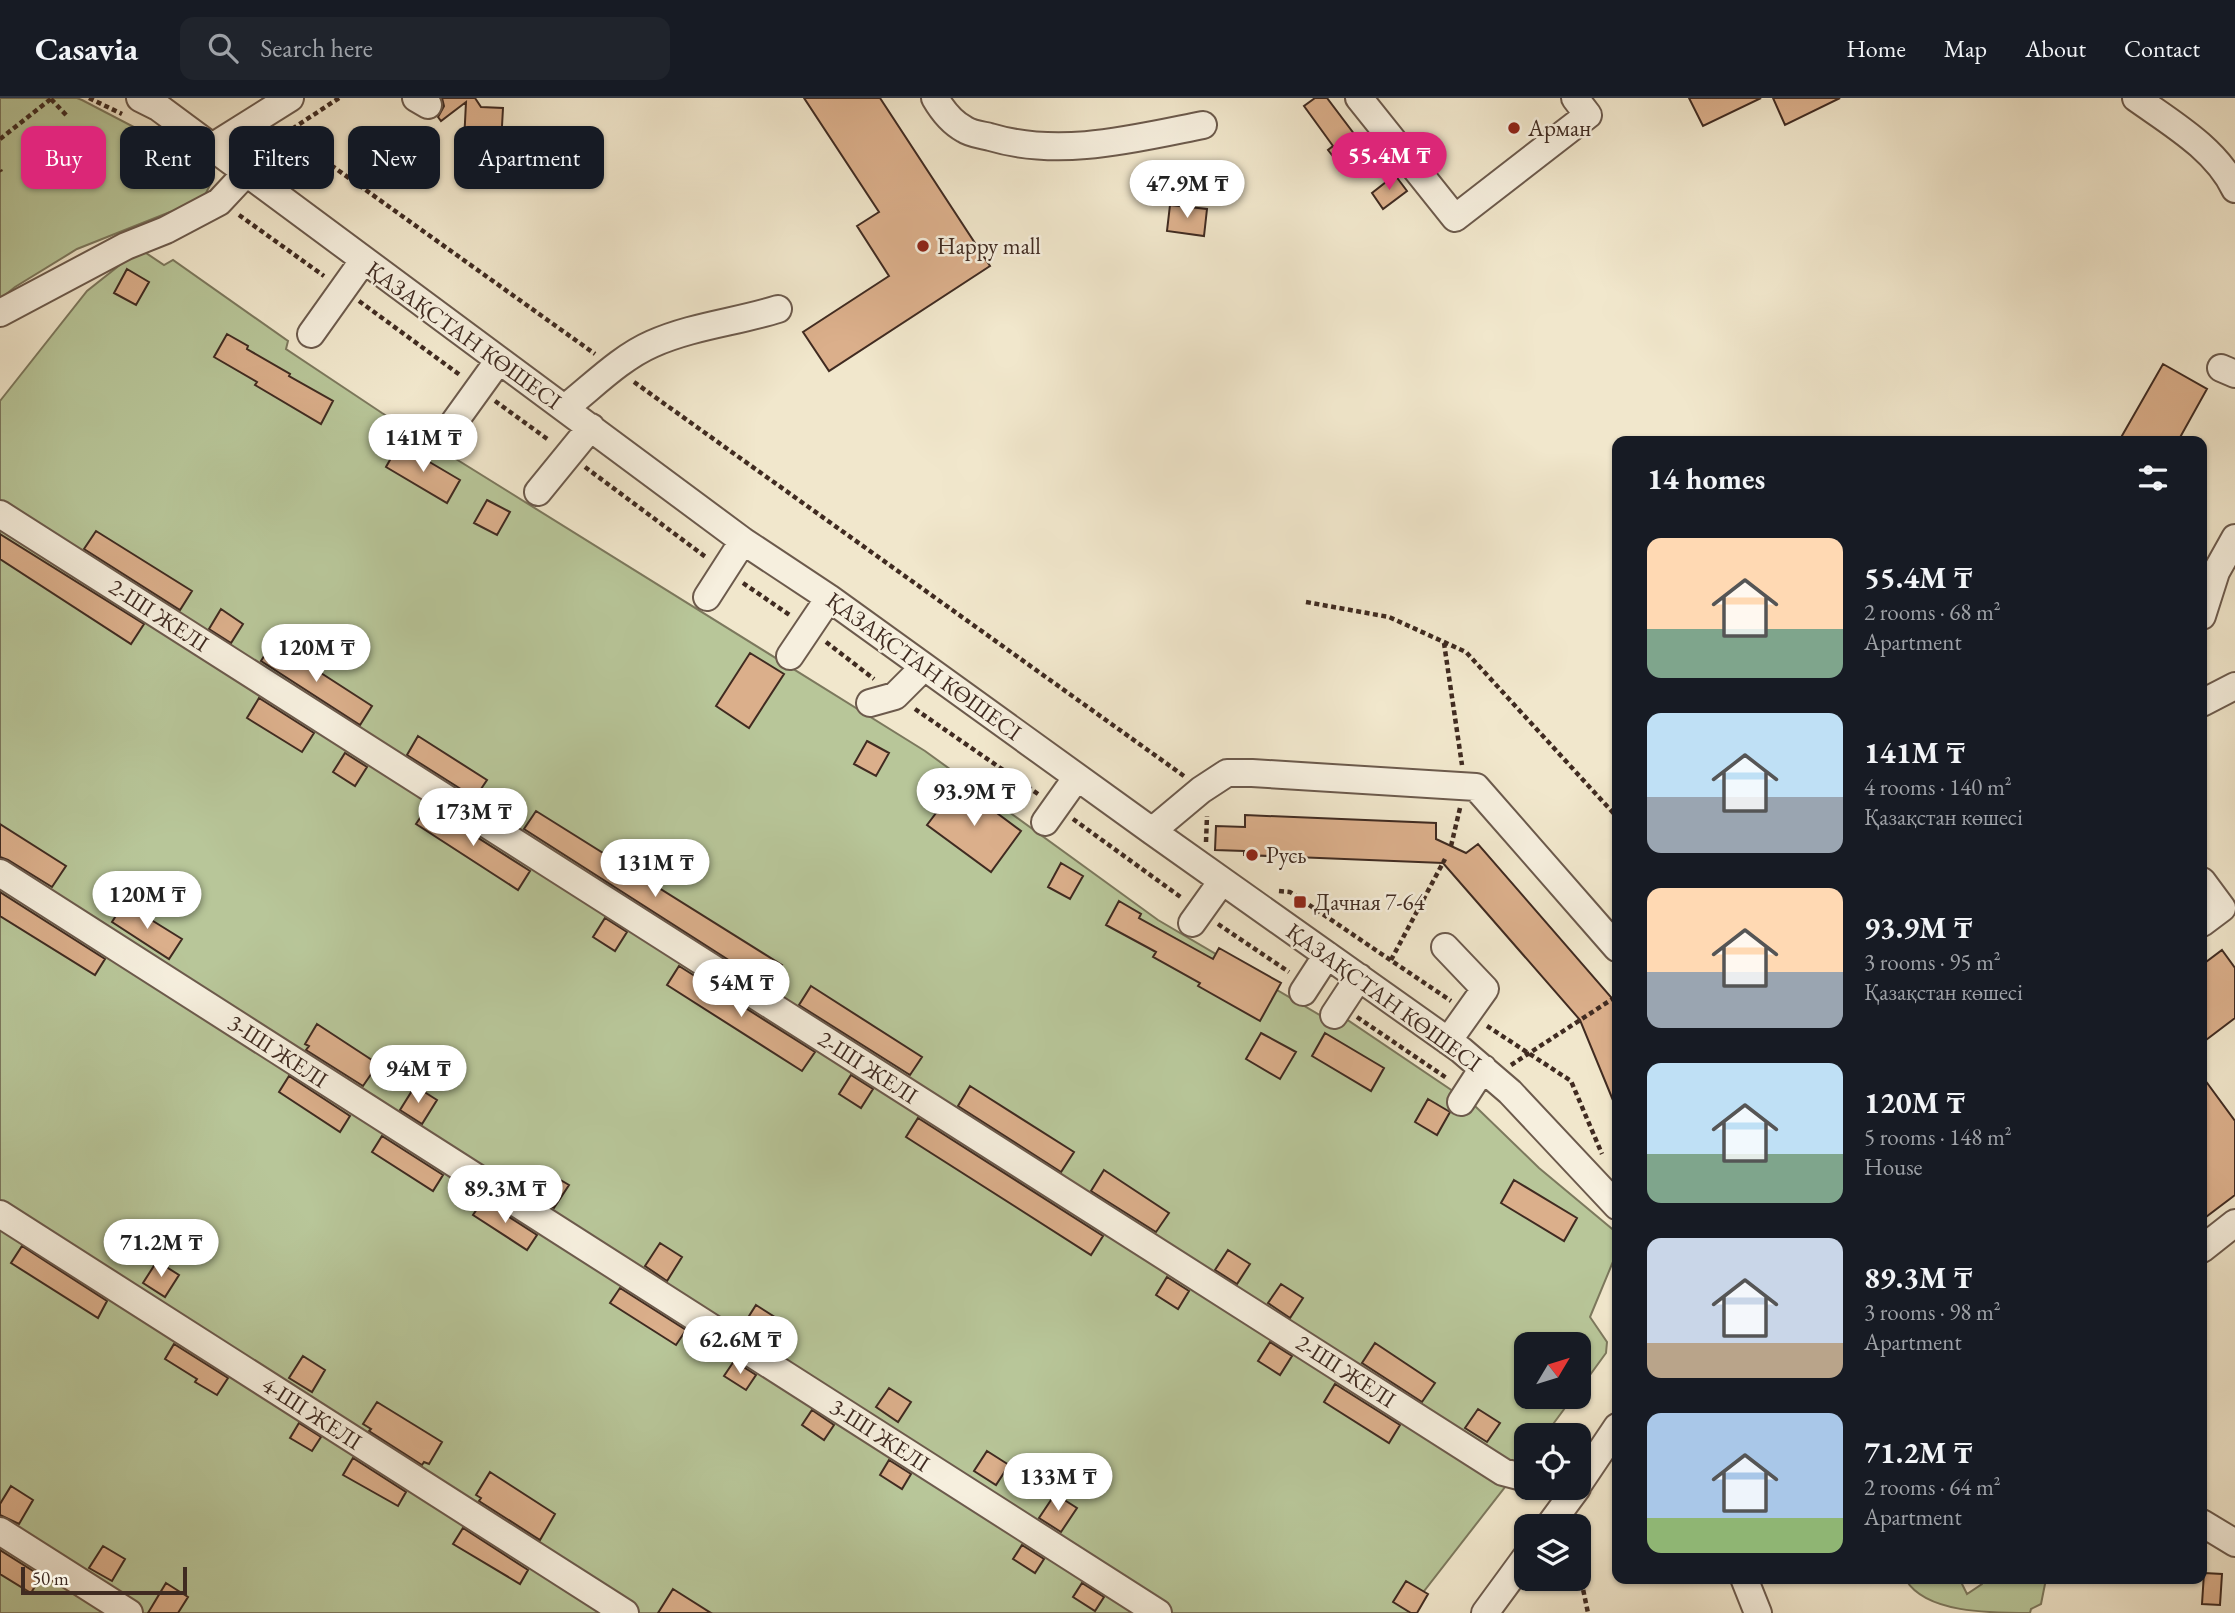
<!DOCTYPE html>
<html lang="en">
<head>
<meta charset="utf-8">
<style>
	:root { --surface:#171b24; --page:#20242c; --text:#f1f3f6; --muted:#9ea1a6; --line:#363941; --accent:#db2777 }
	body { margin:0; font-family:"EB Garamond",serif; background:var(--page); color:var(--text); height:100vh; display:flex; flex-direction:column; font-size:26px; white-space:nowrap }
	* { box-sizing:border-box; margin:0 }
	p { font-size:23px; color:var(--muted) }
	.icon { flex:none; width:38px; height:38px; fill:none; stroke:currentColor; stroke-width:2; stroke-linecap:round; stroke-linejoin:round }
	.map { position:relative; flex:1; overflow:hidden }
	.sheet { position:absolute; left:1612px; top:338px; width:595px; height:1148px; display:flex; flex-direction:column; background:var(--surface); border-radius:14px; box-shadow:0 2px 5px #0004 }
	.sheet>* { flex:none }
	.banner { position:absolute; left:21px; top:28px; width:665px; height:63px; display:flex; gap:14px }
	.needle { width:46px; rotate:52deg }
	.tools { position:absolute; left:1514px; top:1234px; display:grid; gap:14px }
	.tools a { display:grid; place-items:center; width:77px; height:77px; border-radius:14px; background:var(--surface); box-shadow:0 2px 5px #0004; font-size:35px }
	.scale { position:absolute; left:21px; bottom:18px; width:166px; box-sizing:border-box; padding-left:7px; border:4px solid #402b21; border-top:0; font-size:19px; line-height:24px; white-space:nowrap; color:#402b21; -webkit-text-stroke:5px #f6efde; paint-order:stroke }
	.price { position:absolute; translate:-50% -60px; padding:0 16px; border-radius:24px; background:#fff; color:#222; font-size:23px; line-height:46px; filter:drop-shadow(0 2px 4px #0008) }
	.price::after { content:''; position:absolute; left:50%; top:42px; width:21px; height:16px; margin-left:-10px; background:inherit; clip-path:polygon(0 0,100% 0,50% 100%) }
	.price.current { background:var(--accent); color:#fff }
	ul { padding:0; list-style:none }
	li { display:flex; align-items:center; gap:21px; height:175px; padding:0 35px }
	li span { display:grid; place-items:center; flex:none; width:196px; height:140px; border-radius:14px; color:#555 }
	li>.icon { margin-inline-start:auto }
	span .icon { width:84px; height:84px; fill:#fffc; stroke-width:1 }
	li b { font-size:30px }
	h2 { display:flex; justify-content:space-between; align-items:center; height:84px; padding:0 35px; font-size:30px }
	.pill { padding:0 24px; border-radius:14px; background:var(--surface); box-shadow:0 2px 5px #0004; font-size:24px; line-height:63px }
	.pill.current { background:var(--accent); color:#fff }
	header { display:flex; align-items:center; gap:42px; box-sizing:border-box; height:98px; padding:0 35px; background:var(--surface); border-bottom:2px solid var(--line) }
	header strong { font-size:33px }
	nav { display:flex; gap:38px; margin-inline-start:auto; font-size:24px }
	.search { width:490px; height:63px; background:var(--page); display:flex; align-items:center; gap:18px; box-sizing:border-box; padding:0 24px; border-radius:14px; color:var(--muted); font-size:26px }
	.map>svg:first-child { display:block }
	.green { fill:#b8c699; stroke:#7c785d; stroke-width:2 }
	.building { fill:#dbaf8b; stroke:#402b21; stroke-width:2 }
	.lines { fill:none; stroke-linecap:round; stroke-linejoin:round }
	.minor-casing { stroke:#6c5a4c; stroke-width:30 }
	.path { stroke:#402b21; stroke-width:4.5; stroke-dasharray:5 3.5; stroke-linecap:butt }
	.minor { stroke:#f6efde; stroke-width:26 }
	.poi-dot { fill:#8f2418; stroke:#f6efde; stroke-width:2.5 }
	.labels { text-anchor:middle; stroke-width:5; stroke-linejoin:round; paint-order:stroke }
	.poi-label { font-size:23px; fill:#402b21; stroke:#f6efde; text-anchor:start }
	.street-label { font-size:23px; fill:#402b21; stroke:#f6efde }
</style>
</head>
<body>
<header>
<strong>Casavia</strong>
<div class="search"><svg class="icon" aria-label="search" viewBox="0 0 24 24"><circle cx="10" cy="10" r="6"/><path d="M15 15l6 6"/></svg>Search here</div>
<nav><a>Home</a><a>Map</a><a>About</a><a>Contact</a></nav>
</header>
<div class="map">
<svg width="2235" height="1515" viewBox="0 0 2235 1515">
	<rect width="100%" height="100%" fill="#f1e7cc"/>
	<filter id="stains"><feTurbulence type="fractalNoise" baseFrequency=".00286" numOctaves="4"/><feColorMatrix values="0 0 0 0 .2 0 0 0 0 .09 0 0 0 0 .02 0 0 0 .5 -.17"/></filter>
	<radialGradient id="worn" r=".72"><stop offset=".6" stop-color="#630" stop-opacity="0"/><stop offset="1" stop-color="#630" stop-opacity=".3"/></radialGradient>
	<path class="green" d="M0,0H77L82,2L159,42L212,83L205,97L193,109L170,114L77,151L15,189L0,201Z
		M140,151L164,167L173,162L288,243L286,251L382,315L925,653L1158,822L1335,926L1346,921L1475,1008L1539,1070L1617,1135V1154L1590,1219L1607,1244L1606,1255L1579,1292L1578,1246H1526V1298L1573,1299L1545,1337H1526V1362L1407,1515H0V303L87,193Z
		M1893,1481H1964L1962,1486L1967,1496L1982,1486L1985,1481H2046L2041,1506L2031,1511L2030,1515C1989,1515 1926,1515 1906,1482Z"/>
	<path class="building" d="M442,0H475L481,9L503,10L501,46L464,44L466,4L441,23L438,19L444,8Z
		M804,0H880L990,168L829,273L803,234L889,178L857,128L879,114Z
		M1315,0H1327L1364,49L1340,67L1328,52L1333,48L1304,8Z
		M1689,0H1761L1703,28Z
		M1773,0H1840L1785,27Z
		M1395,77L1407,93L1383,111L1372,95Z
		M1170,107L1207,111L1204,138L1167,133Z
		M127,171L149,184L136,207L114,195Z
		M227,236L248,248L247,251L290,276L289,278L333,303L321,326L255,287L257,284L214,259Z
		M2163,266L2207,291L2178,343H2119Z
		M399,346L460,382L447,405L386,369Z
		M487,402L510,414L497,437L474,425Z
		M96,433L192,493L180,512L84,451Z
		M0,436L144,526L131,546L0,461Z
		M221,511L243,526L231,545L209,531Z
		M273,544L372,608L360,627L261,563Z
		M750,555L784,576L749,630L716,608Z
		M259,600L314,635L302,654L247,620Z
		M418,638L487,682L475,700L407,657Z
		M867,643L889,655L876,678L854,666Z
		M345,655L367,669L355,688L333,674Z
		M958,686L1021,733L991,774L927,727Z
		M428,708L530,773L518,792L416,726Z
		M536,713L782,867L769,888L524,731Z
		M1245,717L1436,725V741L1466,755L1478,746L1617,906V1012L1580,922L1443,765L1244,757V753L1215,752L1216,728L1245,729Z
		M0,726L66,768L52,789L8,762L0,759Z
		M1061,765L1083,778L1070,801L1048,789Z
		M0,794L105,861L95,877L0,818Z
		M1119,803L1141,816L1139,820L1213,861L1219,850L1281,885L1260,923L1198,888L1200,885L1153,859L1156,854L1106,827Z
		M124,805L182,841L169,861L112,824Z
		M605,820L627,834L615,853L593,839Z
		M2222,852L2235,870V920L2202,945V867Z
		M679,868L815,954L802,973L667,887Z
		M811,888L922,959L910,977L799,907Z
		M317,926L378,966L363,988L306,952L309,948L305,946Z
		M1261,935L1296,954L1280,981L1246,961Z
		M1325,935L1384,970L1371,993L1312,958Z
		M851,977L873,991L861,1010L839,996Z
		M289,978L350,1018L340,1034L279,994Z
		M2202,978L2235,1023V1097L2202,1122Z
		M415,988L437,1002L422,1026L400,1012Z
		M970,988L1074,1054L1061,1074L958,1008Z
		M1428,1001L1450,1014L1437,1037L1415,1024Z
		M918,1020L1103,1138L1091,1157L906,1039Z
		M382,1038L443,1077L433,1093L372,1054Z
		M1104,1072L1169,1115L1156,1134L1091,1093Z
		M547,1074L569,1087L554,1110L532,1096Z
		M1514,1082L1577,1120L1564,1143L1501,1105Z
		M483,1102L537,1137L527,1152L473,1117Z
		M660,1145L682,1159L667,1183L645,1168Z
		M22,1148L107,1203L98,1220L11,1165Z
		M1228,1152L1250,1166L1237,1186L1215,1172Z
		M157,1163L179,1177L165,1199L143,1185Z
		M1167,1179L1189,1193L1178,1211L1156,1197Z
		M1281,1186L1303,1200L1290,1220L1268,1205Z
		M620,1190L686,1232L676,1247L610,1205Z
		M756,1207L778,1221L766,1240L744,1226Z
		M1270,1244L1292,1258L1280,1277L1258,1263Z
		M1375,1245L1435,1285L1422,1304L1362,1265Z
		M174,1246L228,1280L217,1297L195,1284L197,1281L165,1261Z
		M303,1258L325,1272L312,1294L289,1280Z
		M734,1263L756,1277L746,1292L724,1278Z
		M1335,1286L1400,1327L1389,1345L1324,1304Z
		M889,1290L911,1304L898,1324L876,1309Z
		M377,1304L442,1344L429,1366L424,1364L422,1367L369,1333L371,1331L363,1326Z
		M1478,1311L1500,1325L1487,1344L1465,1330Z
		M812,1312L834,1327L824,1342L802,1327Z
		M299,1325L321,1339L312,1353L290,1340Z
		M987,1353L1009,1367L996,1387L974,1373Z
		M353,1360L406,1394L398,1408L343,1377Z
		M889,1362L911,1376L902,1391L880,1377Z
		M490,1374L555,1416L540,1442L479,1403L481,1400L476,1397Z
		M11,1388L33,1402L19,1426L0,1417V1406Z
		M1055,1396L1077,1410L1061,1434L1039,1420Z
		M463,1430L528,1472L520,1486L453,1446Z
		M1022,1447L1044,1461L1035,1475L1013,1461Z
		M103,1448L125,1461L112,1483L89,1470Z
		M0,1452L41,1478L31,1495L0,1476Z
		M2204,1475L2222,1476L2220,1507L2202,1506Z
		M1406,1483L1428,1496L1417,1515H1411L1393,1504Z
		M166,1485L188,1499L178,1515H148Z
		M1082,1485L1104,1499L1095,1513L1073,1499Z
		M673,1491L711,1515H658Z"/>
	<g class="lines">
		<defs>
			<path id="minor" d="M140,0L158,9L743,443L829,500L1152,733L1461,952L1510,994L1617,1108
				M416,0L428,7
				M935,0C942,12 951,24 964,31C971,36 982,37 990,39C1060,60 1133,41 1203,27
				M1359,0L1455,120L1588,17L1575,0
				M2136,0C2171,25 2216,51 2235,91
				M212,49L290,0
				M0,215L126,148L166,132L219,104L247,74
				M311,236L363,163
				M2221,270L2235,276
				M565,310C592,289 620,260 652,246C692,228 737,224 778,211
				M445,337L499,262
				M538,394L591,329
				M0,416L1503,1374L1526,1380
				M707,499L743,443
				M2202,518L2216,474L2235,440
				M790,558L829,500
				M870,605L895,598L924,569
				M2202,605L2235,588
				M1045,724L1077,679
				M1152,733L1201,692L1227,675H1252L1476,689L1617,850
				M0,775L1158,1515
				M2202,783L2222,810L2202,825
				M1192,825L1222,783
				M1445,849L1485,891L1448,943
				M1303,894L1327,857
				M1334,917L1359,879
				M1461,1004L1483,970
				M0,1116L625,1515
				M2202,1151L2235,1125
				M1578,1387L1617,1329
				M2202,1425L2235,1445
				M1549,1428L1577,1390
				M0,1433L129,1515
				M1744,1480L1758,1515
				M1485,1515L1526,1459"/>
		</defs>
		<use href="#minor" class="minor-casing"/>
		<path class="path" d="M89,0L122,16
			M339,0L286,35L595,256
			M51,1L68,19
			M0,41L52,0
			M274,68L294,40
			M0,72L1,74
			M239,117L324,178
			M359,203L460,277
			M634,284L1184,678
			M495,303L550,343
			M585,369L707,460
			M743,485L791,518
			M1306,504L1389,519L1466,554L1617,719
			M826,544L874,581
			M1444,545L1462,667
			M915,611L1038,696
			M1073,721L1182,800
			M1206,744L1207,718
			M1451,748L1460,710
			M1279,793L1290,794L1451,903
			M1218,826L1289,874
			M1391,862L1445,761
			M1357,919L1448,981
			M1487,928L1571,983L1602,1056
			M1511,967L1617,898
			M1578,1467L1588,1515"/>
		<use href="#minor" class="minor"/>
	</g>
	<g class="poi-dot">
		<circle cx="1514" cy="30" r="7"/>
		<circle cx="923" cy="148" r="7"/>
		<circle cx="1252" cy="757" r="7"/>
		<rect x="1293" y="797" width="14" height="14" rx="3.5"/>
	</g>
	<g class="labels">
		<g class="poi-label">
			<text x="1528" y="38">Арман</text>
			<text x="937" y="156">Happy mall</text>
			<text x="1266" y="765">Русь</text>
			<text x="1314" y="812">Дачная 7-64</text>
		</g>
		<g class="street-label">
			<text transform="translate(464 237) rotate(36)" y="8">ҚАЗАҚСТАН КӨШЕСІ</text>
			<text transform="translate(159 517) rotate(33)" y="8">2-ШІ ЖЕЛІ</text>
			<text transform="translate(924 568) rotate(36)" y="8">ҚАЗАҚСТАН КӨШЕСІ</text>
			<text transform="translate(1384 899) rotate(36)" y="8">ҚАЗАҚСТАН КӨШЕСІ</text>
			<text transform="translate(278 953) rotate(33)" y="8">3-ШІ ЖЕЛІ</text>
			<text transform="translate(868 969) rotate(33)" y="8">2-ШІ ЖЕЛІ</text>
			<text transform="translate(1346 1273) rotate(33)" y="8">2-ШІ ЖЕЛІ</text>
			<text transform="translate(312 1315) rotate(33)" y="8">4-ШІ ЖЕЛІ</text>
			<text transform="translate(880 1337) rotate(33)" y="8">3-ШІ ЖЕЛІ</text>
		</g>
	</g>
	<rect width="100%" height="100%" filter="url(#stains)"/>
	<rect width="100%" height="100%" fill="url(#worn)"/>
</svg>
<div class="tools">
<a><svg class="needle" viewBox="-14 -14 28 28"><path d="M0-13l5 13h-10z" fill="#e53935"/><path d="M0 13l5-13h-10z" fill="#9ea1a6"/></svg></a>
<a><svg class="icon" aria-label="locate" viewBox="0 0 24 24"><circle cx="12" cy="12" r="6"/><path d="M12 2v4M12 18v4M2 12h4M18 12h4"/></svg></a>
<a><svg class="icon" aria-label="layers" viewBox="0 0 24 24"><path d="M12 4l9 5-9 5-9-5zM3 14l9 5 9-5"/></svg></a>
</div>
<div class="scale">50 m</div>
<b class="price current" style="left:1389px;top:94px">55.4M ₸</b>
<b class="price" style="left:1187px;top:122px">47.9M ₸</b>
<b class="price" style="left:423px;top:376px">141M ₸</b>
<b class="price" style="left:316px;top:586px">120M ₸</b>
<b class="price" style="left:974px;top:730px">93.9M ₸</b>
<b class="price" style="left:473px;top:750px">173M ₸</b>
<b class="price" style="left:655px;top:801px">131M ₸</b>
<b class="price" style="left:147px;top:833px">120M ₸</b>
<b class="price" style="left:741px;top:921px">54M ₸</b>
<b class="price" style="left:418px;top:1007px">94M ₸</b>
<b class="price" style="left:505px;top:1127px">89.3M ₸</b>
<b class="price" style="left:161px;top:1181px">71.2M ₸</b>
<b class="price" style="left:740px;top:1278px">62.6M ₸</b>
<b class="price" style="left:1058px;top:1415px">133M ₸</b>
<div class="banner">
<a class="pill current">Buy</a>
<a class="pill">Rent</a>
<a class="pill">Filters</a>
<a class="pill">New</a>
<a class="pill">Apartment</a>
</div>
<section class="sheet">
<h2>14 homes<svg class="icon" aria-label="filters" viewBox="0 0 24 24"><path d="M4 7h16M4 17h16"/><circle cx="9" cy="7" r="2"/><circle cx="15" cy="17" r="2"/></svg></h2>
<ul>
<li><span style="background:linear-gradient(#ffd9b3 65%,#7fa58c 0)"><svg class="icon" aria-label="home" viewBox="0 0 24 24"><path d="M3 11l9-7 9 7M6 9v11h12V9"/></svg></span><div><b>55.4M ₸</b><p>2 rooms · 68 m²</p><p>Apartment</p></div></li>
<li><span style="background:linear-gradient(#bfe0f5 60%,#9aa5b1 0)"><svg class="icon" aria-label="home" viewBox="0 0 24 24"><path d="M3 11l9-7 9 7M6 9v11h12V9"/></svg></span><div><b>141M ₸</b><p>4 rooms · 140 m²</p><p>Қазақстан көшесі</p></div></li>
<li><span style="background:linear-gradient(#ffd9b3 60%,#9aa5b1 0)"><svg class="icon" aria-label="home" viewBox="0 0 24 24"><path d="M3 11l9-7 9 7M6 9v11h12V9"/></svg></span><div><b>93.9M ₸</b><p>3 rooms · 95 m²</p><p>Қазақстан көшесі</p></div></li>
<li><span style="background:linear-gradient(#bfe0f5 65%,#7fa58c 0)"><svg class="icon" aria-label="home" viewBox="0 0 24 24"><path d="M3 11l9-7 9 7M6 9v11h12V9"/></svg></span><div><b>120M ₸</b><p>5 rooms · 148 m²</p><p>House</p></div></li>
<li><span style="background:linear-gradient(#c9d6e8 75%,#b9a48a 0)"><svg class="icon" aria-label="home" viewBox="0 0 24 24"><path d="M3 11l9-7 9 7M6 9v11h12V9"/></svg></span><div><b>89.3M ₸</b><p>3 rooms · 98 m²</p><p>Apartment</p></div></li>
<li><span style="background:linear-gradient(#a9c7e8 75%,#8fb573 0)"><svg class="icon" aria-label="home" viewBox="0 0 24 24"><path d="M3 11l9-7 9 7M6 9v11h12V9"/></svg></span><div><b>71.2M ₸</b><p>2 rooms · 64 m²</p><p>Apartment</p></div></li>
</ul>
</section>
</div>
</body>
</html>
